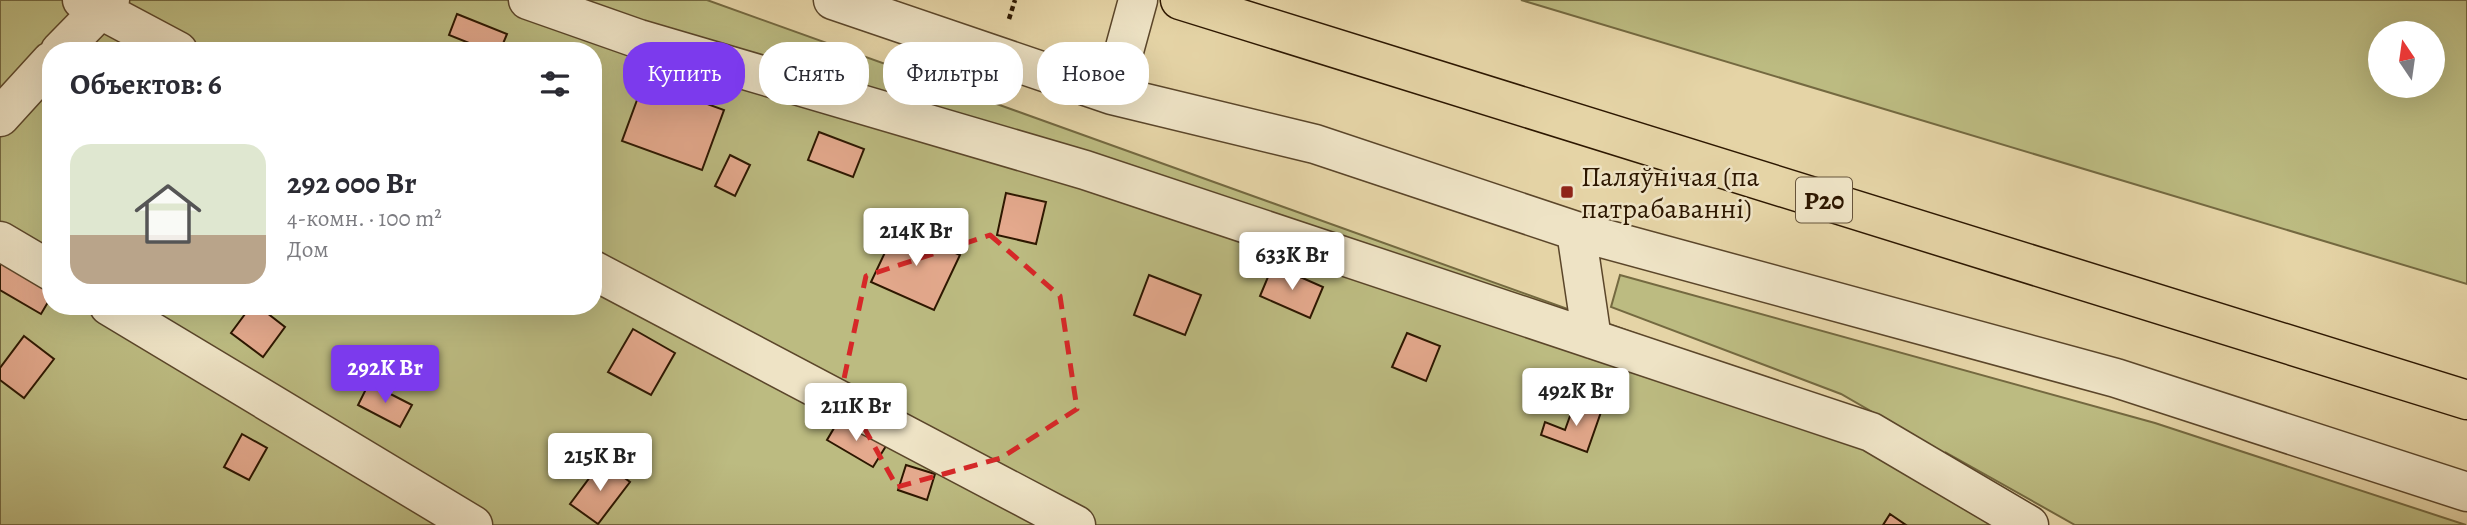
<!DOCTYPE html>
<html lang="ru">
<head>
<meta charset="utf-8">
<style>
	:root { --surface:#fff; --page:#f2f2f3; --text:#2b2b33; --muted:#7c7c81; --accent:#7c3aed }
	body { margin:0; font-family:Alegreya,serif; background:var(--page); color:var(--text); height:100vh; display:flex; flex-direction:column; font-size:26px; white-space:nowrap }
	* { box-sizing:border-box; margin:0 }
	p { font-size:23px; color:var(--muted) }
	.icon { flex:none; width:38px; height:38px; fill:none; stroke:currentColor; stroke-width:2; stroke-linecap:round; stroke-linejoin:round }
	.map { position:relative; flex:1; overflow:hidden }
	.sheet { position:absolute; left:42px; top:42px; width:560px; height:273px; display:flex; flex-direction:column; background:var(--surface); border-radius:28px; box-shadow:0 7px 28px #0002 }
	.sheet>* { flex:none }
	.banner { position:absolute; left:623px; top:42px; width:665px; height:63px; display:flex; gap:14px }
	.needle { width:46px; rotate:347deg }
	.tools { position:absolute; left:2368px; top:21px; display:grid; gap:14px }
	.tools a { display:grid; place-items:center; width:77px; height:77px; border-radius:50%; background:var(--surface); box-shadow:0 7px 28px #0002; font-size:35px }
	.price { position:absolute; translate:-50% -60px; padding:0 16px; border-radius:7px; background:#fff; color:#222; font-size:23px; line-height:46px; filter:drop-shadow(0 2px 4px #0008) }
	.price::after { content:''; position:absolute; left:50%; top:42px; width:21px; height:16px; margin-left:-10px; background:inherit; clip-path:polygon(0 0,100% 0,50% 100%) }
	.price.selected { background:var(--accent); color:#fff }
	ul { padding:0; list-style:none }
	li { display:flex; align-items:center; gap:21px; height:175px; padding:0 28px }
	li span { display:grid; place-items:center; flex:none; width:196px; height:140px; border-radius:21px; color:#555 }
	li>.icon { margin-inline-start:auto }
	span .icon { width:84px; height:84px; fill:#fffc; stroke-width:1 }
	li b { font-size:30px }
	h2 { display:flex; justify-content:space-between; align-items:center; height:84px; padding:0 28px; font-size:30px }
	.pill { padding:0 24px; border-radius:28px; background:var(--surface); box-shadow:0 7px 28px #0002; font-size:24px; line-height:63px }
	.pill.selected { background:var(--accent); color:#fff }
	.map>svg:first-child { display:block }
	.green { fill:#bcbb81; stroke:#746940; stroke-width:2; fill-rule:evenodd }
	.building { fill:#e4a98d; stroke:#2d1700; stroke-width:2 }
	.lines { fill:none; stroke-linecap:round; stroke-linejoin:round }
	.minor-casing { stroke:#5b462a; stroke-width:41 }
	.major-casing { stroke:#2d1700; stroke-width:41 }
	.path { stroke:#2d1700; stroke-width:4.5; stroke-dasharray:5 3.5; stroke-linecap:butt }
	.minor { stroke:#eee3c5; stroke-width:38 }
	.major { stroke:#e5d4a6; stroke-width:38 }
	.marked { fill:none; stroke:#d62828; stroke-width:5; stroke-dasharray:14 9; stroke-linejoin:round }
	.poi-dot { fill:#8f2418; stroke:#eee3c5; stroke-width:2.5 }
	.labels { text-anchor:middle; stroke-width:5; stroke-linejoin:round; paint-order:stroke }
	.shield { fill:#eee3c5; stroke:#67543b; stroke-width:2 }
	.shield-label { font-size:26px; font-weight:bold; fill:#2d1700 }
	.poi-label { font-size:28px; fill:#2d1700; stroke:#eee3c5; text-anchor:start }
</style>
</head>
<body>
<div class="map">
<svg width="2467" height="525" viewBox="0 0 2467 525">
	<rect width="100%" height="100%" fill="#e5d4a6"/>
	<filter id="stains"><feTurbulence type="fractalNoise" baseFrequency=".00286" numOctaves="4"/><feColorMatrix values="0 0 0 0 .2 0 0 0 0 .09 0 0 0 0 .02 0 0 0 .5 -.17"/></filter>
	<radialGradient id="worn" r=".72"><stop offset=".6" stop-color="#630" stop-opacity="0"/><stop offset="1" stop-color="#630" stop-opacity=".3"/></radialGradient>
	<path class="green" d="M0,0H707L1902,429L1841,394L1611,307L1620,275L2155,423L2466,525H2075L1945,452L2043,525H0ZM51,51H593V306H51Z
		M1521,0H2467V284ZM2380,33H2432V86H2380Z"/>
	<path class="building" d="M457,14L507,34L500,51H489L449,35Z
		M644,81L724,110L702,170L622,141Z
		M819,132L864,149L853,177L808,160Z
		M730,155L750,165L735,196L715,186Z
		M1006,193L1046,202L1036,244L997,235Z
		M897,227L960,255L934,310L871,282Z
		M0,259L51,287V297L41,314L0,290Z
		M1273,265L1323,287L1310,318L1260,296Z
		M1149,275L1201,295L1185,335L1134,315Z
		M251,306H258L285,327L263,357L231,333Z
		M633,329L675,353L651,395L608,372Z
		M1407,333L1440,346L1426,381L1392,367Z
		M24,336L54,359L24,398L0,380V368Z
		M369,383L412,405L400,427L358,405Z
		M1575,402L1601,412L1587,452L1541,435L1545,422L1565,430Z
		M840,418L886,446L873,467L827,440Z
		M242,434L267,448L249,480L224,467Z
		M602,461L630,482L598,524L570,504Z
		M906,465L935,474L927,500L898,490Z
		M1890,514L1906,525H1883Z"/>
	<g class="lines">
		<defs>
			<path id="minor" d="M82,0L178,51
				M528,0L639,39L1085,170L1871,432L2029,525
				M833,0L1112,95L1315,144L1576,231L2116,378L2467,492
				M60,51L110,0
				M1112,95L1138,0
				M0,117L51,61
				M1576,231L1592,339
				M0,241L51,271
				M593,270L1076,525
				M109,306L473,525"/>
			<path id="major" d="M1180,0L2467,400"/>
		</defs>
		<use href="#minor" class="minor-casing"/>
		<use href="#major" class="major-casing"/>
		<path class="path" d="M1009,19L1015,0"/>
		<use href="#minor" class="minor"/>
		<use href="#major" class="major"/>
	</g>
	<path class="marked" d="M990,235L1060,296L1077,409L1001,458L897,487L842,388L866,276Z"/>
	<rect class="poi-dot" x="1560" y="185" width="14" height="14" rx="3.5"/>
	<g class="labels">
		<rect class="shield" x="1796" y="177.5" width="56" height="45" rx="5"/>
		<g class="shield-label">
			<text x="1824" y="209">Р20</text>
		</g>
		<g class="poi-label">
			<text x="1581" y="186">Паляўнічая (па<tspan x="1581" dy="32">патрабаванні)</tspan></text>
		</g>
	</g>
	<rect width="100%" height="100%" filter="url(#stains)"/>
	<rect width="100%" height="100%" fill="url(#worn)"/>
</svg>
<div class="tools">
<a><svg class="needle" viewBox="-14 -14 28 28"><path d="M0-13l5 13h-10z" fill="#e53935"/><path d="M0 13l5-13h-10z" fill="#7c7c81"/></svg></a>
</div>
<b class="price" style="left:916px;top:268px">214K Br</b>
<b class="price" style="left:1292px;top:292px">633K Br</b>
<b class="price selected" style="left:385px;top:405px">292K Br</b>
<b class="price" style="left:1576px;top:428px">492K Br</b>
<b class="price" style="left:856px;top:443px">211K Br</b>
<b class="price" style="left:600px;top:493px">215K Br</b>
<div class="banner">
<a class="pill selected">Купить</a>
<a class="pill">Снять</a>
<a class="pill">Фильтры</a>
<a class="pill">Новое</a>
</div>
<section class="sheet">
<h2>Объектов: 6<svg class="icon" aria-label="filters" viewBox="0 0 24 24"><path d="M4 7h16M4 17h16"/><circle cx="9" cy="7" r="2"/><circle cx="15" cy="17" r="2"/></svg></h2>
<ul>
<li><span style="background:linear-gradient(#dfe7d0 65%,#b9a48a 0)"><svg class="icon" aria-label="home" viewBox="0 0 24 24"><path d="M3 11l9-7 9 7M6 9v11h12V9"/></svg></span><div><b>292 000 Br</b><p>4-комн. · 100 m²</p><p>Дом</p></div></li>
</ul>
</section>
</div>
</body>
</html>
